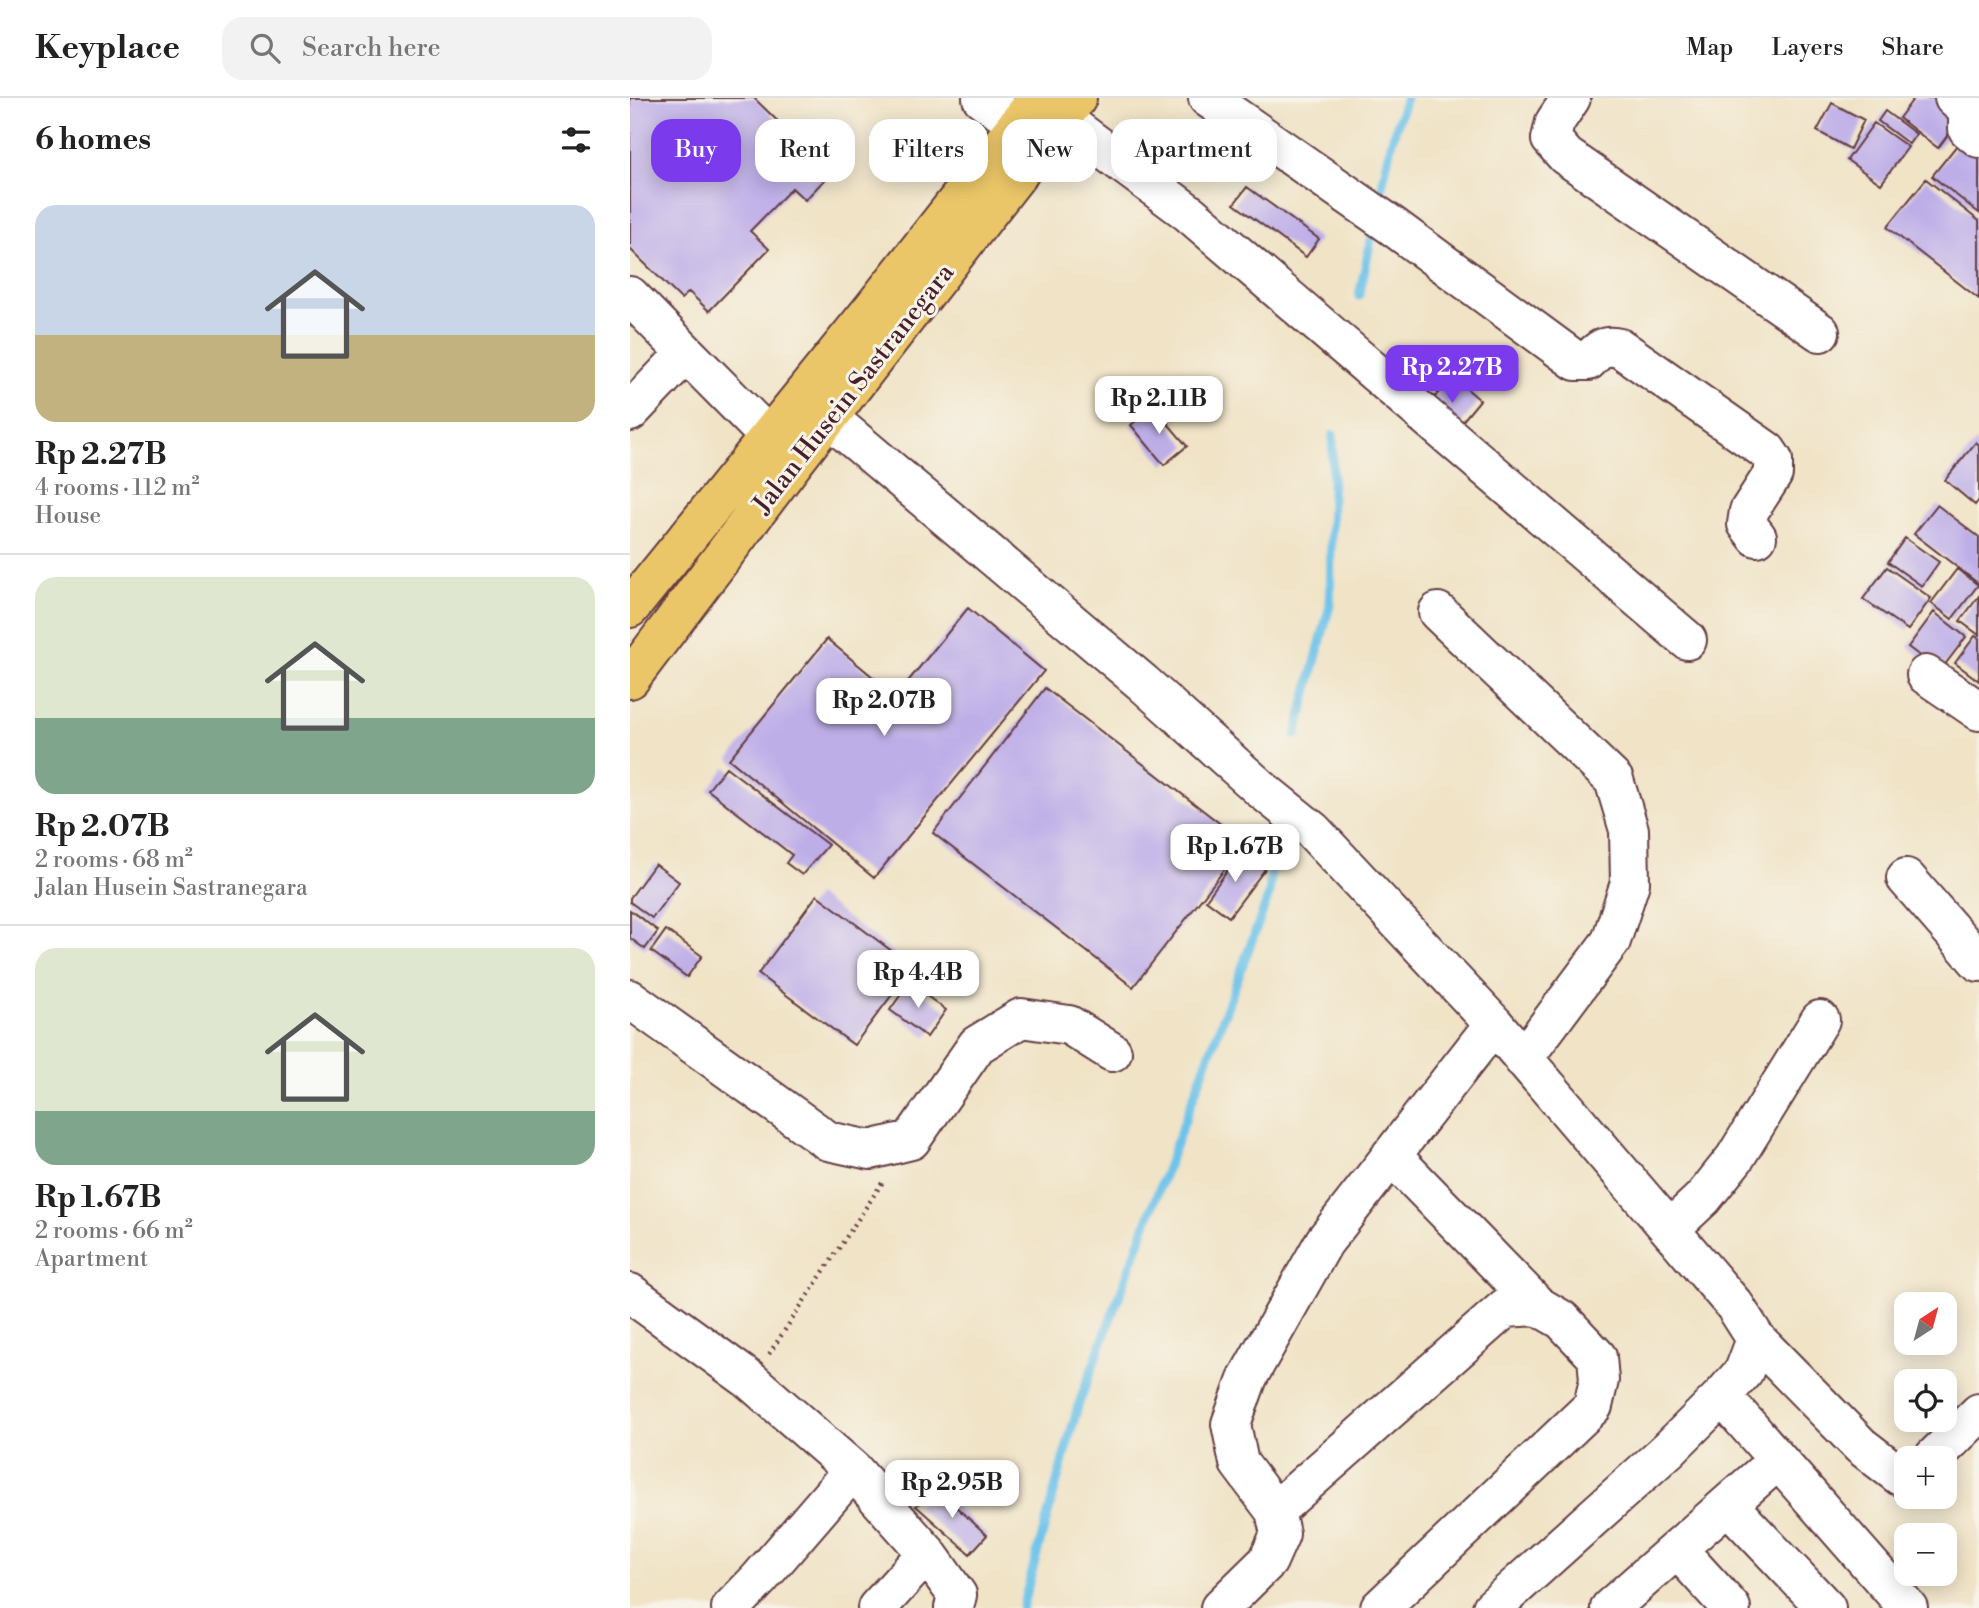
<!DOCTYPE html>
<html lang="en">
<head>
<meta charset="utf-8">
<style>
	:root { --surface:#fff; --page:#f2f2f2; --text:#222; --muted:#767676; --line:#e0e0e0; --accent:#7c3aed }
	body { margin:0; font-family:"Libre Bodoni",serif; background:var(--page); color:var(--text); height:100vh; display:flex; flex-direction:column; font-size:26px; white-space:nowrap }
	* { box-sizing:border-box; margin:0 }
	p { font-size:23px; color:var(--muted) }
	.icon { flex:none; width:38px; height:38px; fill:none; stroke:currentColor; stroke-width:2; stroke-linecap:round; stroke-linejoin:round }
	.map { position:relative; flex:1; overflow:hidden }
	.sheet { display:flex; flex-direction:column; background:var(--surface); width:630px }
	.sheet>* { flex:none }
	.hud { position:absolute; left:21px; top:21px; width:665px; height:63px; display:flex; gap:14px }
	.needle { width:46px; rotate:36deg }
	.buttons { position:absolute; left:1264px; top:1194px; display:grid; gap:14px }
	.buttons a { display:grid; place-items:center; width:63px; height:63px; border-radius:14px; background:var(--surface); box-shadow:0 4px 18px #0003; font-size:35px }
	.price { position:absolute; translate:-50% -60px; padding:0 16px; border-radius:14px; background:#fff; color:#222; font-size:23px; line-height:46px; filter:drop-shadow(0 2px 4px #0008) }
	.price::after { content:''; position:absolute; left:50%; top:42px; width:21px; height:16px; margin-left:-10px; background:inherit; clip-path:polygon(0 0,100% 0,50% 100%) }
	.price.active { background:var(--accent); color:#fff }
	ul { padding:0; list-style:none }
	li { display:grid; align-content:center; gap:14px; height:371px; padding:0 35px }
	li+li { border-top:2px solid var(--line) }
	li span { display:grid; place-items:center; height:217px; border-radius:21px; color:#555 }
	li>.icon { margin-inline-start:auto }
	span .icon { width:126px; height:126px; fill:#fffc; stroke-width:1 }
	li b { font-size:30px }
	h2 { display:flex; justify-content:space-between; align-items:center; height:84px; padding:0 35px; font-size:30px }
	.pill { padding:0 24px; border-radius:21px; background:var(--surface); box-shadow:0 4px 18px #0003; font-size:24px; line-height:63px }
	.pill.active { background:var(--accent); color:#fff }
	header { display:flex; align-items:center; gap:42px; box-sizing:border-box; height:98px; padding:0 35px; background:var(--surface); border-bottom:2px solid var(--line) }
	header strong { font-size:33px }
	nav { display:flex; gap:38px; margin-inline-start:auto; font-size:24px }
	.search { width:490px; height:63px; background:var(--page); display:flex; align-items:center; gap:18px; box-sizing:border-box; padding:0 24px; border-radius:21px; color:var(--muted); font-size:26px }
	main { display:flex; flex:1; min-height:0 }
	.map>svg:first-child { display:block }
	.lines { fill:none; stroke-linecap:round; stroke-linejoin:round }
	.stream { stroke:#6dc3ea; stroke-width:9 }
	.building { fill:#beaee8 }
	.minor-casing { stroke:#633c42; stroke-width:42 }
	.major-casing { stroke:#633c42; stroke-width:42 }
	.path { stroke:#633c42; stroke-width:4.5; stroke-dasharray:2 5; stroke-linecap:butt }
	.minor { stroke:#fff; stroke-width:38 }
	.major { stroke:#ebc669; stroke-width:38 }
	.labels { text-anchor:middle; stroke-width:6; stroke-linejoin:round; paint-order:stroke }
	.street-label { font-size:26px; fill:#4a1f2b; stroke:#f7f3e8 }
</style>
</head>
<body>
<header>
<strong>Keyplace</strong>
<div class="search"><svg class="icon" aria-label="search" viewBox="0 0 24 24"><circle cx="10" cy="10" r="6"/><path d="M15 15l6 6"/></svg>Search here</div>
<nav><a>Map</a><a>Layers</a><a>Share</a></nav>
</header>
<main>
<section class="sheet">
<h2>6 homes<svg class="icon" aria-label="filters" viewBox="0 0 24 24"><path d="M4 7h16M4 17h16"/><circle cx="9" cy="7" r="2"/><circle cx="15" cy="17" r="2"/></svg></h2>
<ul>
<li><span style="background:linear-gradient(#c9d6e8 60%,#c2b280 0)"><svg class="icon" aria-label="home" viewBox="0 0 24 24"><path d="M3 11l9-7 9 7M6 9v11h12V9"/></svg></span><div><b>Rp 2.27B</b><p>4 rooms · 112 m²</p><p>House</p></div></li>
<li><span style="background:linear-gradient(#dfe7d0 65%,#7fa58c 0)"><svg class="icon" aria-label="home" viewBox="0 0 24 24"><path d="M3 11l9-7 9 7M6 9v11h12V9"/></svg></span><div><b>Rp 2.07B</b><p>2 rooms · 68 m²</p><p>Jalan Husein Sastranegara</p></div></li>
<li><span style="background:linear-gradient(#dfe7d0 75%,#7fa58c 0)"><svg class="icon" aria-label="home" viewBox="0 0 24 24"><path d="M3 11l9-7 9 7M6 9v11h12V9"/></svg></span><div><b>Rp 1.67B</b><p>2 rooms · 66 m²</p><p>Apartment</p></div></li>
</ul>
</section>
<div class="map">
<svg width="1349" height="1510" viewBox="0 0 1349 1510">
	<rect width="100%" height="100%" fill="#f7f3e8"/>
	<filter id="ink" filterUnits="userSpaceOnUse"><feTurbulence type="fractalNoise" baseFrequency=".0143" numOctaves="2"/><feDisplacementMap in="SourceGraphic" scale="14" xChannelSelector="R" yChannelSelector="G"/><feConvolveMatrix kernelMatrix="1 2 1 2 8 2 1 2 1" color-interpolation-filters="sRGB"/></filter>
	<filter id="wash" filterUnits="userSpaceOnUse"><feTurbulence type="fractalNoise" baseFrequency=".00686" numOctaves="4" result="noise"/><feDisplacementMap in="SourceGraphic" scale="28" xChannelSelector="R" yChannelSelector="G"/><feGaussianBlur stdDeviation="1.57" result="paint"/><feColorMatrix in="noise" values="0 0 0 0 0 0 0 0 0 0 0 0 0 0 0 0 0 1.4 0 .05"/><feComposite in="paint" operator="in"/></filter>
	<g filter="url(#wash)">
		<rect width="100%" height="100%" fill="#f0e3c6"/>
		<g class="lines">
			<path class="stream" d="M748,107L762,42L776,0
				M729,198L744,128
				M666,637L700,507L703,337
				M392,1510L448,1308L639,797L645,736"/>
		</g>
		<g id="blocks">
			<path class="building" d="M0,0H124L201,75L175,102L162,90L120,133L139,151L79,213L59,194L51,201L0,151Z
				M1284,0H1314L1334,15L1308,50L1269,20Z
				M1202,5L1234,22L1220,51L1187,33Z
				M1255,13L1286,36L1279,46L1248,23Z
				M1244,25L1278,49L1251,86L1217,62Z
				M1332,41L1349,55V115L1302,78Z
				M1296,81L1349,123V201L1257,129Z
				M617,89L689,141L676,159L604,106Z
				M822,278L850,302L822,336L794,313Z
				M523,308L557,348L534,367L501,327Z
				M1346,344L1349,347V402L1345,407L1315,382Z
				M1307,407L1349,439V486L1284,436Z
				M1275,440L1309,464L1292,488L1258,464Z
				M1257,469L1301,500L1278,532L1233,501Z
				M1327,471L1348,487L1322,521L1301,505Z
				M1349,498V537L1330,523Z
				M338,510L414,573L244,780L99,661L197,541L266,598Z
				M1304,514L1336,539L1310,573L1278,549Z
				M1345,538L1349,540V583L1325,565Z
				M415,590L615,745L503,889L303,735Z
				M96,669L198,747L172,777L156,765L162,757L78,692Z
				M611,754L635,771L599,819L576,802Z
				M25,766L49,784L22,820L0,804V800Z
				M187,797L283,869L224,947L128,876Z
				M0,812L28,833L15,851L0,840Z
				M36,832L72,858L57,879L21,853Z
				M279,885L316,912L297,939L260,912Z
				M304,1389L357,1437L340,1456L286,1408Z"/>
		</g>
	</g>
	<g filter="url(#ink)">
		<use href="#blocks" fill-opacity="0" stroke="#633c42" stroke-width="2"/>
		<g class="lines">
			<defs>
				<path id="minor" d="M352,0L388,27
					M578,0L761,127L946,263H958C969,251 974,246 990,250L1137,353L1143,362V376L1119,413L1117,426L1127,439
					M941,0L925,24L921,41L936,58L1190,234
					M1324,0L1338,12V31L1349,40
					M431,20L559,115L1057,542
					M0,198L56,255L0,314
					M56,255L139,339
					M200,321L513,585L631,691L683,733L864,926L1105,1208L1126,1241L1114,1273L1092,1298L1039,1351L862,1510
					M808,514L984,682L999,732L1000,785L981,843L893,961
					M1296,577L1349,613
					M1276,780L1349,864
					M0,901L198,1043L240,1052L281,1042L347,947L391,920L439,927L482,954
					M761,1057L908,1208
					M1040,1131L1073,1100L1105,1060L1190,922
					M0,1195L121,1283L223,1372L129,1481L101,1510
					M1126,1241L1231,1348L1270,1378L1276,1380
					M1092,1298L1278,1510
					M1303,1360L1349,1315
					M223,1372L297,1455L327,1497L324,1510
					M1099,1408L1196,1510
					M645,1413L875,1210L908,1208L932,1222L967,1259L969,1282L963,1308L750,1510
					M1048,1452L1101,1510
					M247,1510L297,1455
					M590,1510L638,1463L650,1436L645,1413L609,1365L601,1326L618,1279L694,1144L864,926
					M980,1510L1148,1362"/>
				<path id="major" d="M0,510L243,210L408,0
					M0,581L161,368L447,0"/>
			</defs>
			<use href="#minor" class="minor-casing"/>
			<use href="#major" class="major-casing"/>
			<path class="path" d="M139,1256L252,1085"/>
			<use href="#minor" class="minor"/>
			<use href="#major" class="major"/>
		</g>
	</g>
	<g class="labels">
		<g class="street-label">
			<text transform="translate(223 290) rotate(-52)" y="9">Jalan Husein Sastranegara</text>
		</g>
	</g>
</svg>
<div class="buttons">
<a><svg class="needle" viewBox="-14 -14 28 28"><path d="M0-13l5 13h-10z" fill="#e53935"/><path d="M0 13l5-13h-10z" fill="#767676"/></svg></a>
<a><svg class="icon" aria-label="locate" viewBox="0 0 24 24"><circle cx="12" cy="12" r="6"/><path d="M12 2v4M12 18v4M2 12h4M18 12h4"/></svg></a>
<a>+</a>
<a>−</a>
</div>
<b class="price active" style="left:822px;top:307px">Rp 2.27B</b>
<b class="price" style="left:529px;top:338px">Rp 2.11B</b>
<b class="price" style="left:254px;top:640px">Rp 2.07B</b>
<b class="price" style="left:605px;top:786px">Rp 1.67B</b>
<b class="price" style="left:288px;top:912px">Rp 4.4B</b>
<b class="price" style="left:322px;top:1422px">Rp 2.95B</b>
<div class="hud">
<a class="pill active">Buy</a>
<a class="pill">Rent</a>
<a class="pill">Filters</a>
<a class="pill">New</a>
<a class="pill">Apartment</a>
</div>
</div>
</main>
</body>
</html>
